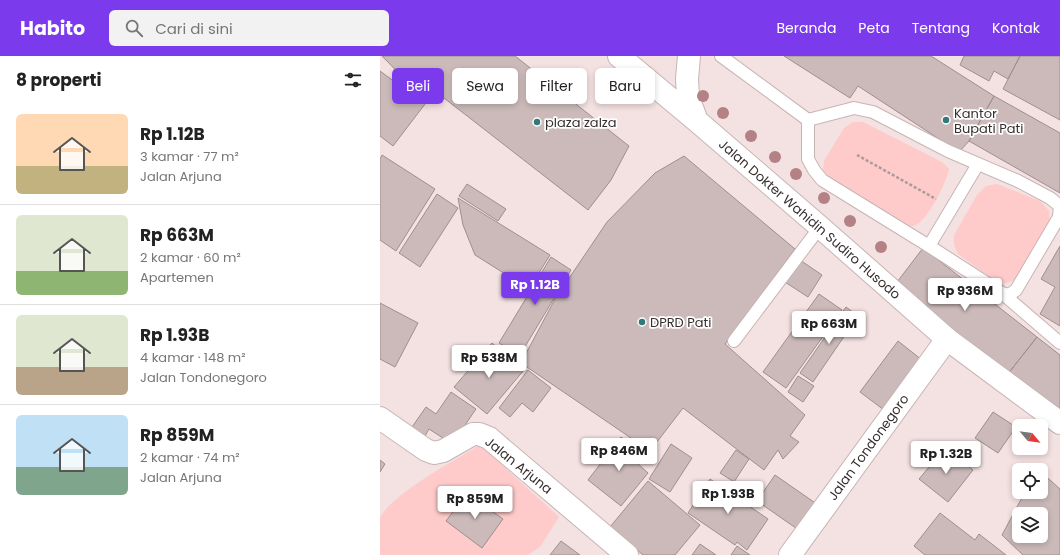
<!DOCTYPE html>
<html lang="id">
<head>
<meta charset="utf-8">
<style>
	:root { --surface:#fff; --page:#f2f2f2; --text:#222; --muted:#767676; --line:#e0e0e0; --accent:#7c3aed }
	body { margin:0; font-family:Poppins,sans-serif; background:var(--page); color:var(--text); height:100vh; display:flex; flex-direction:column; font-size:15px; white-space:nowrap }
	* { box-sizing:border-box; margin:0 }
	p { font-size:13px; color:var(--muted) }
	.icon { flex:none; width:22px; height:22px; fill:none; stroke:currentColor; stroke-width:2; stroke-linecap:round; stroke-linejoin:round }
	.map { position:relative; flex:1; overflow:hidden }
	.sheet { display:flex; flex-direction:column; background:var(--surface); width:380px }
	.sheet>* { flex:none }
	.guide { position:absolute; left:12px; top:12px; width:380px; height:36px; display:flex; gap:8px }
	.needle { width:26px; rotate:119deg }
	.fabs { position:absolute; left:632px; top:363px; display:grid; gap:8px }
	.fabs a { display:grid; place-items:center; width:36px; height:36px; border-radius:6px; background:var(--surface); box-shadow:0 2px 6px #0003; font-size:20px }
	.price { position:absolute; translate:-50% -34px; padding:0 9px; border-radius:4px; background:#fff; color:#222; font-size:13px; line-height:26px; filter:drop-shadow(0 1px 2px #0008) }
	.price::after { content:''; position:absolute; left:50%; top:24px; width:12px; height:9px; margin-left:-6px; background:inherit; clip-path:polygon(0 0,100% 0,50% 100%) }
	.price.selected { background:var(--accent); color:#fff }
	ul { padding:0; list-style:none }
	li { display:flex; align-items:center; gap:12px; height:100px; padding:0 16px }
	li+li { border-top:1px solid var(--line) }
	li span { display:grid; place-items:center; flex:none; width:112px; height:80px; border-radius:6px; color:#555 }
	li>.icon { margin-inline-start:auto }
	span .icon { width:48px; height:48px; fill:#fffc; stroke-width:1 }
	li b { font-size:17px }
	h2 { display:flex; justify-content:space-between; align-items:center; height:48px; padding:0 16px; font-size:17px }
	.chip { padding:0 14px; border-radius:6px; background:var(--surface); box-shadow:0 2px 6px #0003; font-size:14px; line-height:36px }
	.chip.selected { background:var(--accent); color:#fff }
	header { display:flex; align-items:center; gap:24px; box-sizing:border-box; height:56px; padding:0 20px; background:var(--accent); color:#fff }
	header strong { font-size:19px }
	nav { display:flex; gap:22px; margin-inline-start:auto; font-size:14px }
	.search { width:280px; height:36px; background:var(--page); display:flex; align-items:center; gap:10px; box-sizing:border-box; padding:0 14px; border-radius:6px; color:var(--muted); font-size:15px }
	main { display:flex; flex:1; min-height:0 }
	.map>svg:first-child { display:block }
	.green { fill:#fecaca }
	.building { fill:#ccbaba; stroke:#9f8e8e; fill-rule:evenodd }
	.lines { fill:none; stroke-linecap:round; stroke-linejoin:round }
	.service-casing { stroke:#c7b5b5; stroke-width:14 }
	.minor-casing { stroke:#c7b5b5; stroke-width:24 }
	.tertiary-casing { stroke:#c7b5b5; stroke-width:24 }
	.secondary-casing { stroke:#c7b5b5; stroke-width:24 }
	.path { stroke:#aa9c9c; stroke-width:2.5; stroke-dasharray:3 2; stroke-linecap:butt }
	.service { stroke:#fff; stroke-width:12 }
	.minor { stroke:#fff; stroke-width:22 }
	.tertiary { stroke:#fff; stroke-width:22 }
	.secondary { stroke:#fff; stroke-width:22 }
	.tree { fill:#b48185 }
	.poi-dot { fill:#317a79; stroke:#fff; stroke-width:1.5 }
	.labels { text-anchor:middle; stroke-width:3.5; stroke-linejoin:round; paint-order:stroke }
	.poi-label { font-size:13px; fill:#362f2f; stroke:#fff; text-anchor:start }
	.street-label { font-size:13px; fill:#362f2f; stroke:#fff }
</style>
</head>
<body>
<header>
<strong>Habito</strong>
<div class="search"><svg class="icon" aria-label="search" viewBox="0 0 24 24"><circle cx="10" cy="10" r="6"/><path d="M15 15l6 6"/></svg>Cari di sini</div>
<nav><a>Beranda</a><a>Peta</a><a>Tentang</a><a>Kontak</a></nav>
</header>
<main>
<section class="sheet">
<h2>8 properti<svg class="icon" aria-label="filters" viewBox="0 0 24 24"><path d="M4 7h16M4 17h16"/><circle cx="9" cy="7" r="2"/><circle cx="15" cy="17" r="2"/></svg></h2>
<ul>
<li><span style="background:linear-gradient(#ffd9b3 65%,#c2b280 0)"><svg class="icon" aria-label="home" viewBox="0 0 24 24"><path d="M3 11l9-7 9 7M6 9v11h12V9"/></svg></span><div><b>Rp 1.12B</b><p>3 kamar · 77 m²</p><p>Jalan Arjuna</p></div></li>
<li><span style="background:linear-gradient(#dfe7d0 70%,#8fb573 0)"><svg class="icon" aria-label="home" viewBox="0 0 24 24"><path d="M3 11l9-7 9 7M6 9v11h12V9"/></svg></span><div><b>Rp 663M</b><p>2 kamar · 60 m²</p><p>Apartemen</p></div></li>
<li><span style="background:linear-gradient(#dfe7d0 65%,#b9a48a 0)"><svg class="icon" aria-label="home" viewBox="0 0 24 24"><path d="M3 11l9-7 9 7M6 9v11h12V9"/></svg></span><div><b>Rp 1.93B</b><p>4 kamar · 148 m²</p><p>Jalan Tondonegoro</p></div></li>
<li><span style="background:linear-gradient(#bfe0f5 65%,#7fa58c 0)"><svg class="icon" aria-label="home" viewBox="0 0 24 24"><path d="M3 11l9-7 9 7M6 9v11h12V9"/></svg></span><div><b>Rp 859M</b><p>2 kamar · 74 m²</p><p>Jalan Arjuna</p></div></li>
</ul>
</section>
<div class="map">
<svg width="680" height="499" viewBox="0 0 680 499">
	<rect width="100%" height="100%" fill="#f4e1e1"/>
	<path class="green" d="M473,66H483L562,106L569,113C566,127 547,167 533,170C530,170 527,170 524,170L451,123L443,115L444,105L464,72Z
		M617,128L660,145L669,155L670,166L637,223L627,227L615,225L578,198L574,189V179L597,139L606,130Z
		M100,389L179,461L160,491L148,499H0C0,492 0,468 0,462C10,439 77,403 100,389Z"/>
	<path class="building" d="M2,0H135L249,90L231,124L208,154L64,42L38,37Z
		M404,0H551L614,40L589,85L579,96L478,30L470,42Z
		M584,0H640L628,23L614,15L609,25L580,9Z
		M640,0H680V64L623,33Z
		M0,15L45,48L13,90L0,80Z
		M614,40L680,77V137L589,85Z
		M2,99L55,133L16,195L0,184V103Z
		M304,100L415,193L345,288L425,359L410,380L419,386L403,403L398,394L384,414L303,352L270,395L141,307L175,243L227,166L275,117Z
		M87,128L126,153L118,165L79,140Z
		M57,138L78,152L40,211L19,197Z
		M78,142L170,199L149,233L95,199L83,169Z
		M680,190V270L660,258L675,231L661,223Z
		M543,192L657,281L627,319L514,230Z
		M171,201L191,214L140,299L119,287Z
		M420,204L442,219L428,241L405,226Z
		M439,238L462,254L406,332L383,316Z
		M0,247L38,267L15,311L0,303Z
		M466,251L478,260L433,326L420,317Z
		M657,281L680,299V361L627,319Z
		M518,285L542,304L504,354L480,336Z
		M112,287L144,314L107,358L74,331Z
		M148,314L171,332L153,356L142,347L130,361L119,352Z
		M418,320L434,330L423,346L408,336Z
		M71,336L96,353L72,388L49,373L45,380L32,371L46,351L56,358Z
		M613,356L636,371L618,397L595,382Z
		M241,381L263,399L257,407L268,417L241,450L208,424Z
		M291,388L312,402L290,436L269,423Z
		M565,392L593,414L568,446L539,423Z
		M356,394L369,403L354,426L340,417Z
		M0,404L5,408L0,416Z
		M661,416L680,433V499H643L622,479L645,436H661ZM639,458H661V480H639Z
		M395,419L441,451L423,477L377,445Z
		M330,423L388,463L367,494L357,486L355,489L308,457Z
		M268,425L320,469L295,499H263L230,471Z
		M87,437L123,463L102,492L66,465Z
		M560,457L595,484L599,478L626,499H545L534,490Z
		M181,485L200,499H170Z
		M320,488L336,499H312Z
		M357,490L370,499H351Z"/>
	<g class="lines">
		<defs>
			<path id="service" d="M341,0L428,64L474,52L493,56L568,95L638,125L670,142L680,150L679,161L636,234L629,239L622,237L549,190L442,124L434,114L428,103V64
				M549,190L598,108
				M622,237L680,287
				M354,285L440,171"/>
			<path id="minor" d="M0,362L46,394L54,397L63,395L93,378H99L109,382L247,499"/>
			<path id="tertiary" d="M410,499L567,283"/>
			<path id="secondary" d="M239,0L317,65L440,171L567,283L680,367
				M309,0L307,23L308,41L317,65"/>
		</defs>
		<use href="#service" class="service-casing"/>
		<use href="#minor" class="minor-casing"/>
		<use href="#tertiary" class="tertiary-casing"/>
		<use href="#secondary" class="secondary-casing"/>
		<path class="path" d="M477,99L556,143"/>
		<use href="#service" class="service"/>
		<use href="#minor" class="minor"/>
		<use href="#tertiary" class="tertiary"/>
		<use href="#secondary" class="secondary"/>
	</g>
	<g class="tree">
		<circle cx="323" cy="40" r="6"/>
		<circle cx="343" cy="57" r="6"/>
		<circle cx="371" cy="80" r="6"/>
		<circle cx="395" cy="101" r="6"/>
		<circle cx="416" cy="118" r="6"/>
		<circle cx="444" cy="142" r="6"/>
		<circle cx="470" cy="165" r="6"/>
		<circle cx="501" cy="191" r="6"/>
	</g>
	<g class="poi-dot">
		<circle cx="566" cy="64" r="4"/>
		<circle cx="157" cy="66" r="4"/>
		<circle cx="262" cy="266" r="4"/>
	</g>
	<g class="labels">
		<g class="poi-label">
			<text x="574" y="62">Kantor<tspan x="574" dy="15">Bupati Pati</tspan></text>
			<text x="165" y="71">plaza zalza</text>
			<text x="270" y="271">DPRD Pati</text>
		</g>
		<g class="street-label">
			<text transform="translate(430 163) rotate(41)" y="5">Jalan Dokter Wahidin Sudiro Husodo</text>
			<text transform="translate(488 391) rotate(-54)" y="5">Jalan Tondonegoro</text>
			<text transform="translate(139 409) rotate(39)" y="5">Jalan Arjuna</text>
		</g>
	</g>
</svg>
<div class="fabs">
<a><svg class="needle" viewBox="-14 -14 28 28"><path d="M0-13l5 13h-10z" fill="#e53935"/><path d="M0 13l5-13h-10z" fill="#767676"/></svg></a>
<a><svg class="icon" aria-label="locate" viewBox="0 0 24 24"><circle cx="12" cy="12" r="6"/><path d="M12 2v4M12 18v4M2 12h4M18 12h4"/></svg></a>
<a><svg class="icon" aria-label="layers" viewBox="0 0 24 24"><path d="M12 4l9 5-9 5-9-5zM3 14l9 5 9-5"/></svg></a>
</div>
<b class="price selected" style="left:155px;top:250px">Rp 1.12B</b>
<b class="price" style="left:585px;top:256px">Rp 936M</b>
<b class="price" style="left:449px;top:289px">Rp 663M</b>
<b class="price" style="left:109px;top:323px">Rp 538M</b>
<b class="price" style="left:239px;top:416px">Rp 846M</b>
<b class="price" style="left:566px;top:419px">Rp 1.32B</b>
<b class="price" style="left:348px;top:459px">Rp 1.93B</b>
<b class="price" style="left:95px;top:464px">Rp 859M</b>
<div class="guide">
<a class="chip selected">Beli</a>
<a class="chip">Sewa</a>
<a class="chip">Filter</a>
<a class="chip">Baru</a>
</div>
</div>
</main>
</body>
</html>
